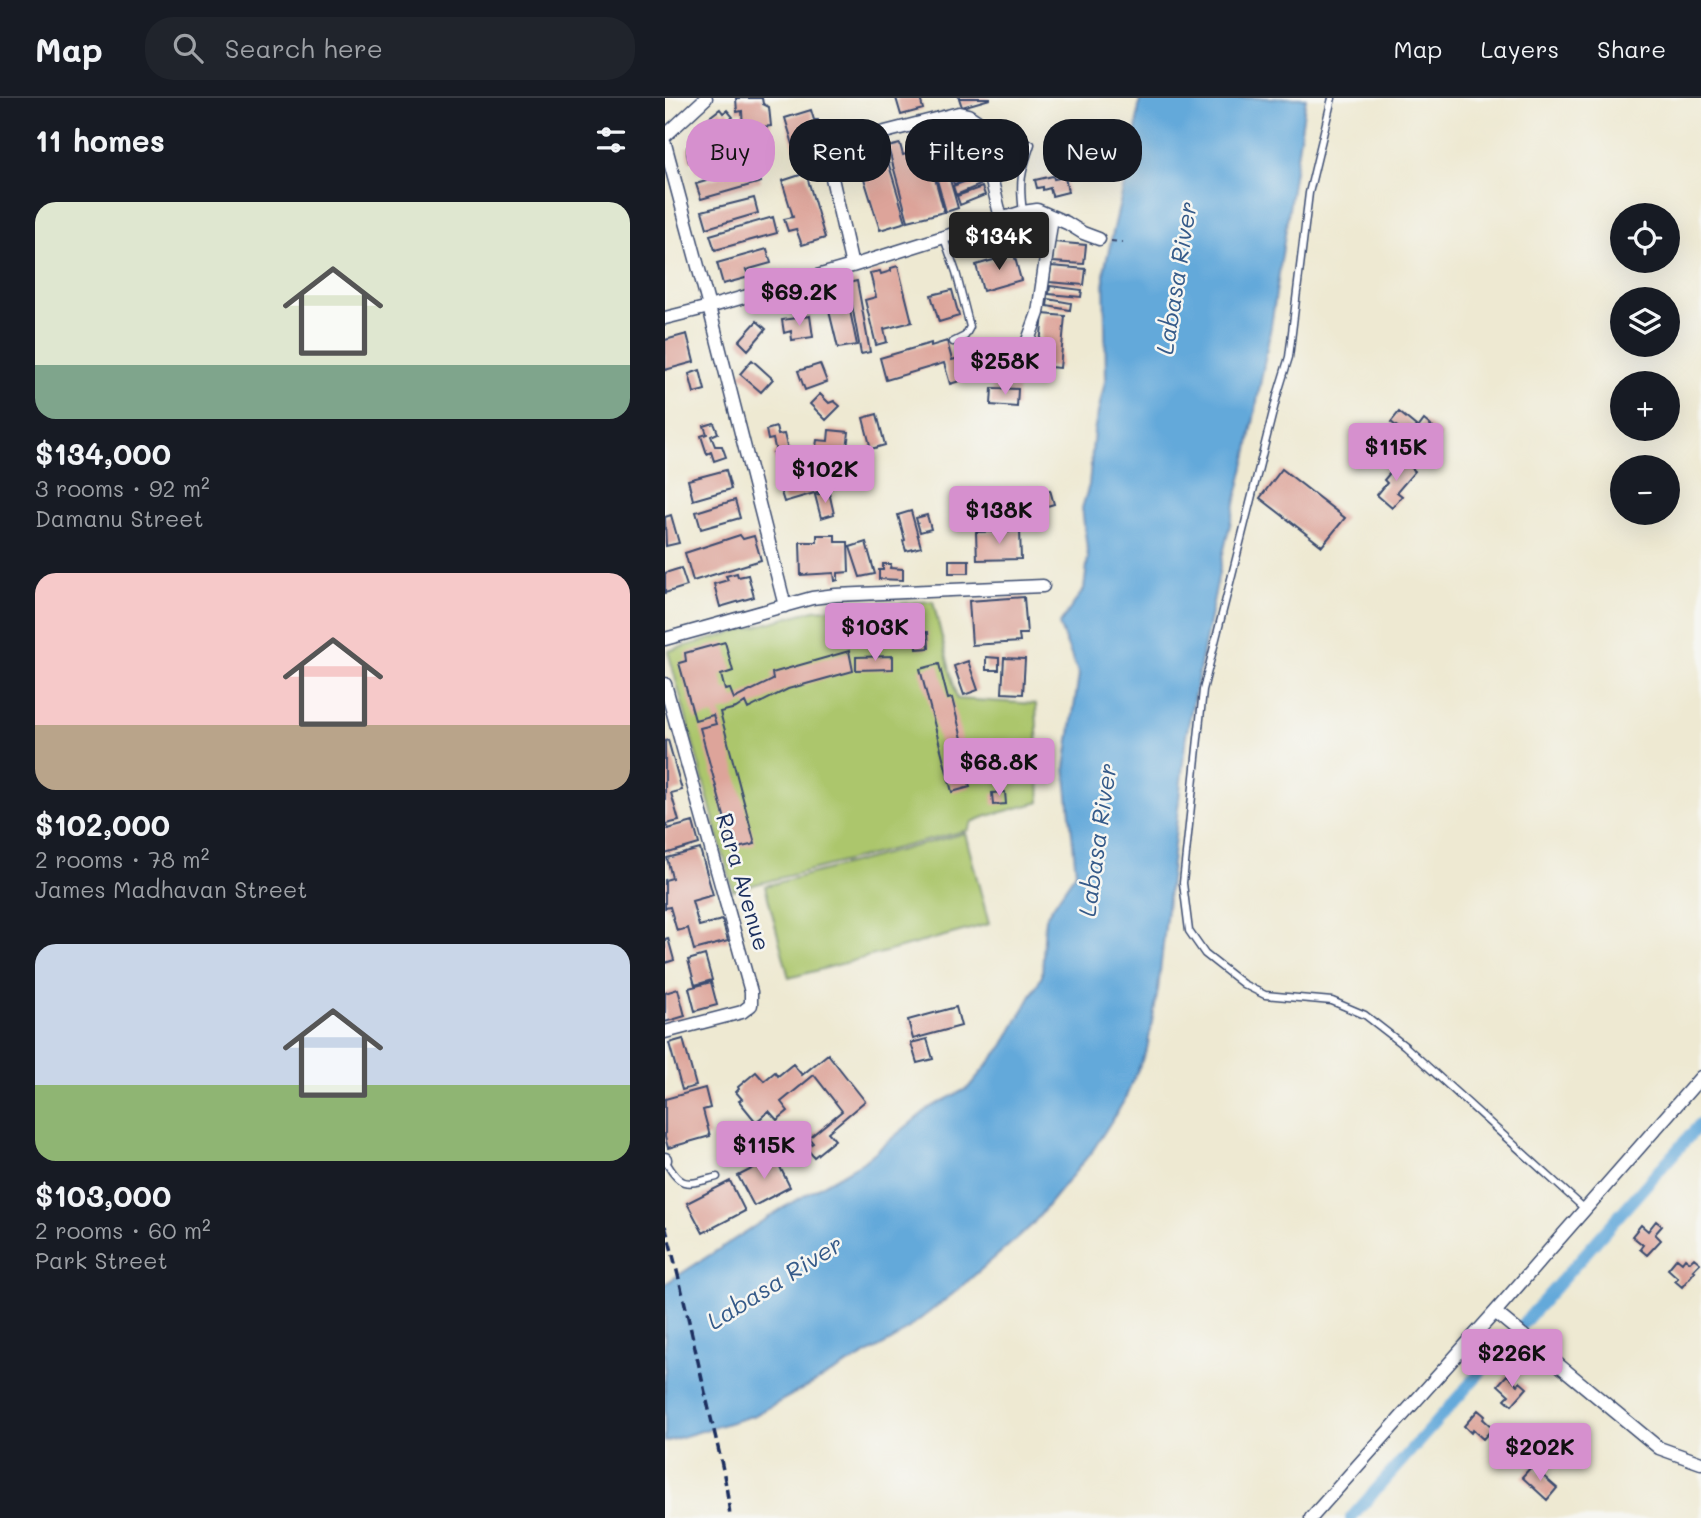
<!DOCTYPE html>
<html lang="en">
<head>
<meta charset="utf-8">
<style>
	:root { --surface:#171b24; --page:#20242c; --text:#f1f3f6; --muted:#9ea1a6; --line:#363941; --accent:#d690ce }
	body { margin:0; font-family:Mali,sans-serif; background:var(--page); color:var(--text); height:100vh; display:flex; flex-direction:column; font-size:26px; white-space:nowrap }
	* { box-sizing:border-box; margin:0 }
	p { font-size:23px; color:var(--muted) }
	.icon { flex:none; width:38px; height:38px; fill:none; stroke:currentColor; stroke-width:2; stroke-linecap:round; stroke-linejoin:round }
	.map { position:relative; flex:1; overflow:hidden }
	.drawer { display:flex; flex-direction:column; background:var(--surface); width:665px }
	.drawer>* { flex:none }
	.hud { position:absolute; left:21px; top:21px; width:665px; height:63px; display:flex; gap:14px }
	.controls { position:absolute; left:945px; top:105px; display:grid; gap:14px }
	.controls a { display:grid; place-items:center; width:70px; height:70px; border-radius:50%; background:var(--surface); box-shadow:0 7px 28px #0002; font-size:35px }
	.price { position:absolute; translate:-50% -60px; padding:0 16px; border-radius:7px; background:var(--accent); color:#111; font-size:23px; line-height:46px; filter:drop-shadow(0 2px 4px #0008) }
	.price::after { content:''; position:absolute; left:50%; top:42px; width:21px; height:16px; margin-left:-10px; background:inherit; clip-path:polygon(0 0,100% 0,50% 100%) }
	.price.active { background:#222; color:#fff }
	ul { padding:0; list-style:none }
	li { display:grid; align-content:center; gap:14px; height:371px; padding:0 35px }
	li span { display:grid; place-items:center; height:217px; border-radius:21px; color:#555 }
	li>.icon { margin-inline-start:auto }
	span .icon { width:126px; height:126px; fill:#fffc; stroke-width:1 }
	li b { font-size:30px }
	h2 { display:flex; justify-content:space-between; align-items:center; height:84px; padding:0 35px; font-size:30px }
	.chip { padding:0 24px; border-radius:28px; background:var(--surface); box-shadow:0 7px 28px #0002; font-size:24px; line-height:63px }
	.chip.active { background:var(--accent); color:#111 }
	header { display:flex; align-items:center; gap:42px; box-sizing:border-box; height:98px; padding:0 35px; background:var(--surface); border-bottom:2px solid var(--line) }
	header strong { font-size:33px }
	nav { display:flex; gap:38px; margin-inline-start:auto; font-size:24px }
	.search { width:490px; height:63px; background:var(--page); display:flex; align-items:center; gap:18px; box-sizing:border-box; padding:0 24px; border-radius:28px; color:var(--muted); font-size:26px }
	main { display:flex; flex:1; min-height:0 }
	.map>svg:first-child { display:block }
	.green { fill:#acc66c; stroke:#647a65; stroke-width:2 }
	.water { fill:#64a9da; stroke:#406c9c; stroke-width:2 }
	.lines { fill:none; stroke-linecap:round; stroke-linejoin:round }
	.canal { stroke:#64a9da; stroke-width:12 }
	.building { fill:#dda49a }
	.service-casing { stroke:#3b4b6f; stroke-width:9 }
	.minor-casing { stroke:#3b4b6f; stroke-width:15 }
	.path { stroke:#3b4b6f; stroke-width:2; stroke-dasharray:5 5; stroke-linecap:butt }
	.service { stroke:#fff; stroke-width:6 }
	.minor { stroke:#fff; stroke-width:12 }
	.rail { stroke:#1b2f5e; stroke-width:3.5; stroke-dasharray:10 5; stroke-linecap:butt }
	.labels { text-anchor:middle; stroke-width:5; stroke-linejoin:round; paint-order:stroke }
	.street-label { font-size:23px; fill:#1b2f5e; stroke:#f6f6f2 }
	.water-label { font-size:24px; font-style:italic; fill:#355a89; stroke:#f6f6f2 }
</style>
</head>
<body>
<header>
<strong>Map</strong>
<div class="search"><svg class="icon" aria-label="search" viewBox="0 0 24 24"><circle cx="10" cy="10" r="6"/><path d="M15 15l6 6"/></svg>Search here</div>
<nav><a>Map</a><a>Layers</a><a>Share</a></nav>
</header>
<main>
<section class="drawer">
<h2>11 homes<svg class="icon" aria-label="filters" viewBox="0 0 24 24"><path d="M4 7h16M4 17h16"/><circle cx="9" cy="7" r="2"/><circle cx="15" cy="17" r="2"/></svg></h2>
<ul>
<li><span style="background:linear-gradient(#dfe7d0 75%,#7fa58c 0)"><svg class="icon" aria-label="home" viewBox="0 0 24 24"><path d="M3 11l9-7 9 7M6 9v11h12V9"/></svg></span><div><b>$134,000</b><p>3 rooms · 92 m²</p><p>Damanu Street</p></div></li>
<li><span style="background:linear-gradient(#f6c9c9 70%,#b9a48a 0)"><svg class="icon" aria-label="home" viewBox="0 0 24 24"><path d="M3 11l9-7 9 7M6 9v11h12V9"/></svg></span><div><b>$102,000</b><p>2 rooms · 78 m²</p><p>James Madhavan Street</p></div></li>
<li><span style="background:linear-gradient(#c9d6e8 65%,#8fb573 0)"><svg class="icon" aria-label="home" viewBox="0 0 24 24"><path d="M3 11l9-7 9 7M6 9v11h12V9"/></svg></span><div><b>$103,000</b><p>2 rooms · 60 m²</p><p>Park Street</p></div></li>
</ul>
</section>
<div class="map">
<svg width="1036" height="1420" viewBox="0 0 1036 1420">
	<rect width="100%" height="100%" fill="#f6f6f2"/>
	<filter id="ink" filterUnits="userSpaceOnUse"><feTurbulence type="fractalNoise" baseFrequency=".0143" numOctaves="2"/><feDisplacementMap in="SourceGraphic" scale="14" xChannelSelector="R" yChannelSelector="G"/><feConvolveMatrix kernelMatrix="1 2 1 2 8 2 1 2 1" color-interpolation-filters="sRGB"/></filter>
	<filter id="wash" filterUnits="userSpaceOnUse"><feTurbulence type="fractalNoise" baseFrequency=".00686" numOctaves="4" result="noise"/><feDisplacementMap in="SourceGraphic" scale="28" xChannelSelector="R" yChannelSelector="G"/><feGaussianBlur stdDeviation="1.57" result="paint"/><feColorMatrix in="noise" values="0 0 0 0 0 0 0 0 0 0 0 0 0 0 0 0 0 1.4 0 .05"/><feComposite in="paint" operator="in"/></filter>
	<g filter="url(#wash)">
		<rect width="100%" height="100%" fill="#eee9d2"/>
		<path class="green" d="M268,503L292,601L371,606L375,704L322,718L307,724L303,732L68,792L3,553L149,512Z
			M300,735L324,826L124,880L100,788Z"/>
		<path class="water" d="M475,0H641L606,228L583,352L557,460L521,638L493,892L482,951L459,1003L428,1052L366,1128L289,1195L228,1242L90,1317L0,1344V1186L116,1111L198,1064L264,1010L303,990L338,948L377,878L380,820L411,774L400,669L414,577L394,527L419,491L423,459L417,410L424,387L429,333L441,279L439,173L470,40Z"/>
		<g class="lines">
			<path class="canal" d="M686,1420L1036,1025"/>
		</g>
		<g id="blocks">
			<path class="building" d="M71,0H97L98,6L104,9L106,28L78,31L77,13L72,14Z
				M231,0H255L258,11L236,17Z
				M294,0H325V1L297,9Z
				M55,11L58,15L62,12L68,19L64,22L77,38L65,48L42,21Z
				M146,12L149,22H153L159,44L130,53L120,20Z
				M298,35L303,49L280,56L276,43Z
				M27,42L48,44L47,60L49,69L32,74L29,63L24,64L22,56V49H27Z
				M235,46L238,57L262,50L279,114L243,123L223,49Z
				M275,46L293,110L281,114L263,50Z
				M218,47L241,124L215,132L191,55Z
				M304,50L314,77L289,86L279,59Z
				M340,62L345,79L332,84L326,67Z
				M92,68L96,84L36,101L31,86Z
				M141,75L160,140L137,147L131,131L123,133L119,121L128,119L117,83Z
				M388,78L389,81L400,79L403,94L387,98L385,90L378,92V89L372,90L370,82Z
				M312,79L315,87L291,97L288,88Z
				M317,89L320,97L295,107L292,98Z
				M89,100L93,115L42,130L37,113Z
				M108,119L112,135L50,152L45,137Z
				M389,144L421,147L419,166L387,164Z
				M102,151L106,165L81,172L84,179L58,186L52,165Z
				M349,156L356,182L318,193L311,167Z
				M233,168L247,224L219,231L222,244L211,247L200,202L211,199L205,175L215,173L216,176L226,173V170Z
				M386,168L421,171L419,187L384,184Z
				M192,183L205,254L196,256L183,185Z
				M385,188L417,192L416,199L384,196Z
				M287,192L294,218L274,224L266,197Z
				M383,201L406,205L405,212L382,208Z
				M184,208L192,247L173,250L164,213Z
				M378,216L400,218L395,270L373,268Z
				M145,218L148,239L127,242L126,233L119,235L117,222Z
				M92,223L101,231L83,252L74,243Z
				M22,236L29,264L0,272V242Z
				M282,243L287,262L314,254L320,275L285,286L279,265L221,282L215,260L266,245V248Z
				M87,262L108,281L96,294L75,276Z
				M155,266L162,284L140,292L133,273Z
				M35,272L40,292L29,295L24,276Z
				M327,290L353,291L352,309L326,307Z
				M155,296L164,305L169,303L175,308L161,322L145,306Z
				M734,314L751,328L744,338L726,324Z
				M212,316L220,347L206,351L198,320Z
				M759,322L777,337L759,361L741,346Z
				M49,325L53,335L46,338L50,348H57L61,359L49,363L46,354L42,356L36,338L42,336L39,328Z
				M111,329L113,337L119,336L123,352L119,354L122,362L111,365L108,355L111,354L108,341L103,342L101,332Z
				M164,332L184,334L181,358L150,355L152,342L163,343Z
				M737,361L750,373L732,394L737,398L727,410L712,397L722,385L719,382Z
				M617,371L680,420L657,448L595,400Z
				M61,372L66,391L28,402L23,382Z
				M163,378L166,390L119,404L115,391Z
				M385,392L389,406L348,418L344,404Z
				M164,394L169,416L156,420L150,397Z
				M70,402L75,420L36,431L31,414Z
				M246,413L256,449L241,453L238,443L240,442L233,417Z
				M6,417L14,445L1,448L0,419Z
				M262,417L266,431L255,434L251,420Z
				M355,433L356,461L312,462L311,434Z
				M75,437L78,441L89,438L96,462L28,483L20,455Z
				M152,437H170V444H183L184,474L173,475V482L170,483L169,475L136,477L135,444H152Z
				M201,444L210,476L195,479L185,449Z
				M284,462H304V475H284Z
				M218,466H226L225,470L238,471V482L214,481V472H218Z
				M16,470L22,488L0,495V475Z
				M72,475L73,479L83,477L89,499L55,509L49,486L63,482L61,478Z
				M359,499L362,536H354L355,544L307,547L304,503Z
				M251,534H263L264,550L252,551Z
				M60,544L68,573L56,577L60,592L65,591L69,601L108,582L107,575L184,553L188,573L123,591L83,611L80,604L71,610L55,614L90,746L68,751L35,630L51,626L48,617L30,622L14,565L21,563L20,555Z
				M228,558V571L191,572V559Z
				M321,559L334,560V572H321Z
				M339,560L360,561L358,596L337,595Z
				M303,563L313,592L299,597L289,568Z
				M274,566L283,601L287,600L302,661L299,662L305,689L287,694L255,571Z
				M3,642L17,692L6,695L14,723L1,726L3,731L28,724L34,746L0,756V643Z
				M340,694L341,706L328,707L327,695Z
				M35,751L48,797L27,803L34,828L57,822L63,843L29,852L23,830L12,833L5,809L0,810V782L7,780L2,760Z
				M3,840L9,862L0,865V841Z
				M40,857L47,882L30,887L23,862Z
				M46,884L52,907L30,913L24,890Z
				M13,891L20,918L0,924V895Z
				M291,909L296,928L248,941L243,922Z
				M18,941L31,988L17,992L4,945Z
				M262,941L268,961L252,965L246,945Z
				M163,956L200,1003L163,1034L170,1042L149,1059L141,1050L148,1045L144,1040L177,1013L149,977L116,1004L123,1013L112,1022L104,1013L91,1024L74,1003L77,1001L71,994L74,991L73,989L91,974L99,983L110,974L113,978L128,966L137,977Z
				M40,990L45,1010L38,1012L45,1038L3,1050L0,1039V1001Z
				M110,1059L125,1089L89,1108L73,1078Z
				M65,1083L80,1113L38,1135L22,1105Z
				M991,1123L997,1128L990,1136L996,1142L982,1157L975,1151L978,1147L967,1138L976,1127L983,1133Z
				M1012,1160L1017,1164L1020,1160L1025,1164L1029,1160L1035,1165L1028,1172L1030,1173L1017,1189L1010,1183L1013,1180L1003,1171Z
				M842,1277L853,1287L855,1284L862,1290L847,1307L840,1301L844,1297L833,1287Z
				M813,1312L820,1318L818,1321L828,1330L818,1341L808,1332L806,1335L799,1328Z
				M867,1368L892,1390L882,1402L857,1379Z"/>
		</g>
	</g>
	<g filter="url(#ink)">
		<use href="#blocks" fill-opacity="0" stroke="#3b4b6f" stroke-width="2"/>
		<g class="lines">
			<defs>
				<path id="service" d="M667,0L644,95L624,259L612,298L538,592L518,785L524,833L540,856L578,886L600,897L667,903L700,917L740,948L920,1111
					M358,114C354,84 356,75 366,46
					M279,140L291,174L305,229L300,238L288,244
					M0,1062C16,1091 21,1087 52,1079"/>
				<path id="minor" d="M0,38L41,0
					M0,46L44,209L120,508
					M187,168L167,80L165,63L167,54L177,45L294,15L303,17L312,23L336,120
					M0,220L44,209L187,168L358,114L372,112L402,125L418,135L434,141
					M354,267L373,215L387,119
					M0,541L147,500L171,497L378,488
					M0,586L86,894V907L77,914L0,934
					M0,1061V1062
					M830,1214L994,1350L1036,1365
					M646,1420L830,1214L1036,979"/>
			</defs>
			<use href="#service" class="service-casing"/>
			<use href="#minor" class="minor-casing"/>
			<path class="path" d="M446,143L457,144"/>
			<use href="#service" class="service"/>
			<use href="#minor" class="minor"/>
			<path class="rail" d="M0,1128C16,1184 28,1242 41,1299C50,1339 62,1379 65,1420"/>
		</g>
	</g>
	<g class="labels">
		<g class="street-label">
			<text transform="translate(78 784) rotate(74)" y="8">Rara Avenue</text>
		</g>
		<g class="water-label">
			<text transform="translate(512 180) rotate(-81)" y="8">Labasa River</text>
			<text transform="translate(433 742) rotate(-82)" y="8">Labasa River</text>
			<text transform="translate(110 1185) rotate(-32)" y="8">Labasa River</text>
		</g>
	</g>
</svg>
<div class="controls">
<a><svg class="icon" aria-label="locate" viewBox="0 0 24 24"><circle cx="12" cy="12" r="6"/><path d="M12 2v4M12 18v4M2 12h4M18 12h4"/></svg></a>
<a><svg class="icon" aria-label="layers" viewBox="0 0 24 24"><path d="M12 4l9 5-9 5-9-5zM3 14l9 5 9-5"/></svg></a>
<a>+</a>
<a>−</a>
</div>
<b class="price active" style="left:334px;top:174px">$134K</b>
<b class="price" style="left:134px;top:230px">$69.2K</b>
<b class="price" style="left:340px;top:299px">$258K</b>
<b class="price" style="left:731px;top:385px">$115K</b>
<b class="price" style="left:160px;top:407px">$102K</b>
<b class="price" style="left:334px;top:448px">$138K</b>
<b class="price" style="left:210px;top:565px">$103K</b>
<b class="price" style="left:334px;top:700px">$68.8K</b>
<b class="price" style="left:99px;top:1083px">$115K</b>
<b class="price" style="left:847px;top:1291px">$226K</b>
<b class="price" style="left:875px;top:1385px">$202K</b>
<div class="hud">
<a class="chip active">Buy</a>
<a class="chip">Rent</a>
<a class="chip">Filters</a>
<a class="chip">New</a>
</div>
</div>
</main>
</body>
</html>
